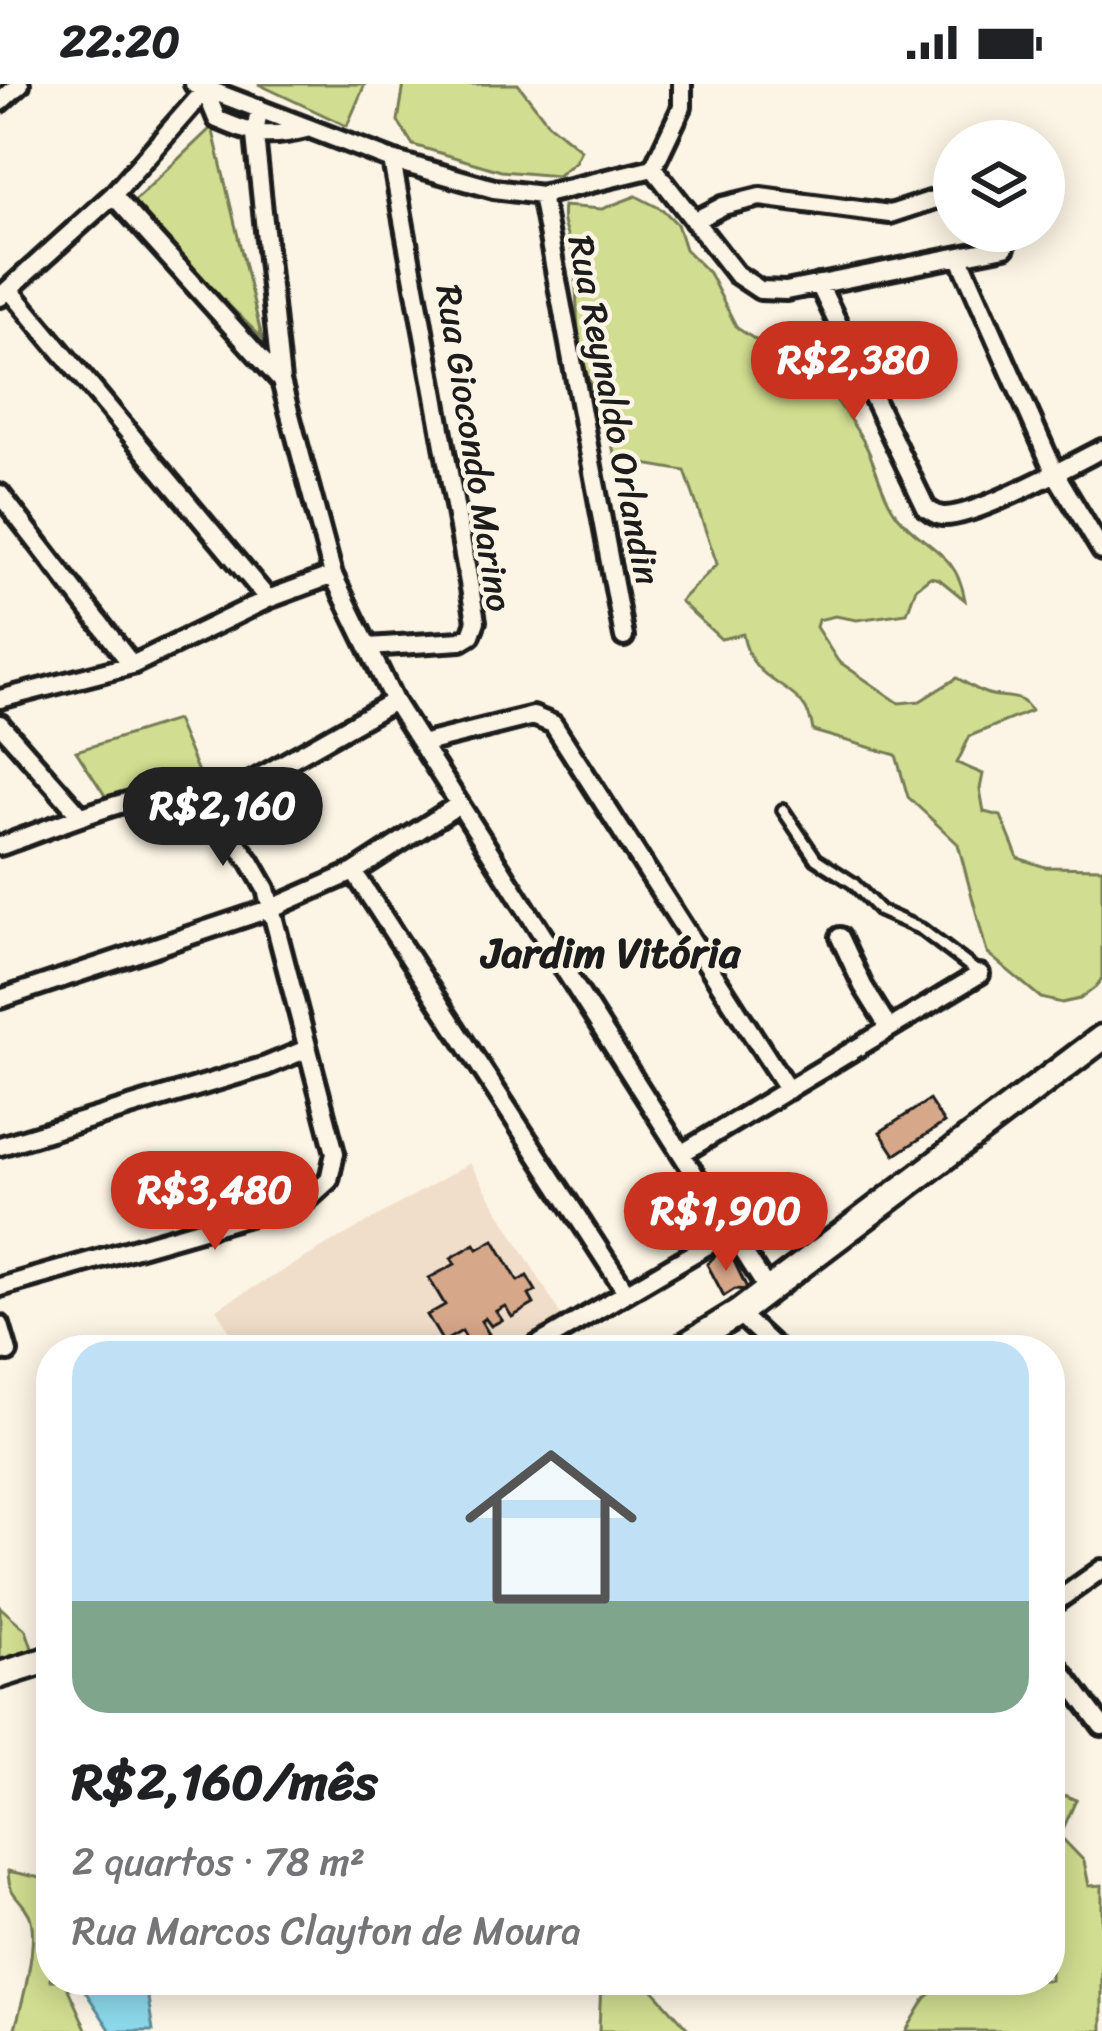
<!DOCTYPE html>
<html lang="pt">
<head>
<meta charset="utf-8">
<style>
	:root { --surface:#fff; --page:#f2f2f2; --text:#202124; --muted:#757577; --line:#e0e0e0; --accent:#c8321e }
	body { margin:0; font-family:Sriracha,sans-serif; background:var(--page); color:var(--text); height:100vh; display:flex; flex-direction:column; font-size:45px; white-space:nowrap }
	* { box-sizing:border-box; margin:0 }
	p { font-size:39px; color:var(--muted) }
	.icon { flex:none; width:66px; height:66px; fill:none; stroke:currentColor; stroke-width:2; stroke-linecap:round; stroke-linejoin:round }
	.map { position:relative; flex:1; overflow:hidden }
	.details { position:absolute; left:36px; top:1251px; width:1029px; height:660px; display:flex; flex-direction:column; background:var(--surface); border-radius:48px; box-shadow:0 6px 30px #0003 }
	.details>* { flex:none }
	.buttons { position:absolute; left:933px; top:36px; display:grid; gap:24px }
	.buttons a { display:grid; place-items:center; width:132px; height:132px; border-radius:50%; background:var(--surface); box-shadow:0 6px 30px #0003; font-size:60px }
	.price { position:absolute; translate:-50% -102px; padding:0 27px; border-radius:42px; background:var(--accent); color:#fff; font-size:39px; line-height:78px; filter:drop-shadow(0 3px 6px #0008) }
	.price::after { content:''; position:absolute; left:50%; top:72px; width:36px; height:27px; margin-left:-18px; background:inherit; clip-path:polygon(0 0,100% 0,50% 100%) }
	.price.on { background:#222; color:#fff }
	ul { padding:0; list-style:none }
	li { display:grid; align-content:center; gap:24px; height:636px; padding:0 36px }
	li+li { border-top:3px solid var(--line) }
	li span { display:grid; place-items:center; height:372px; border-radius:36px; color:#555 }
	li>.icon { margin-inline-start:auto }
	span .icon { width:216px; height:216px; fill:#fffc; stroke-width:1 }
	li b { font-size:51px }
	.status { display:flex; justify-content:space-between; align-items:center; height:84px; padding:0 60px; background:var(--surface); direction:ltr }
	.status svg { height:33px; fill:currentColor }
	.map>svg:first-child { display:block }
	.built { fill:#f1deca }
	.green { fill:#d1dd90; stroke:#767c56; stroke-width:3 }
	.water { fill:#8cd9eb; stroke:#5f8d98; stroke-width:3 }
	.building { fill:#d7a78a; stroke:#1c1c1c; stroke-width:3 }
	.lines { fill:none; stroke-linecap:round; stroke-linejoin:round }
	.lane-casing { stroke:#1c1c1c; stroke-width:18 }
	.street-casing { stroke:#1c1c1c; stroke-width:26 }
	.secondary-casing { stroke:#1c1c1c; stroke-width:33 }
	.lane { stroke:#fcf5e5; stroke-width:9 }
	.street { stroke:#fcf5e5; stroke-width:16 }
	.secondary { stroke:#fcf5e5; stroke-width:24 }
	.labels { text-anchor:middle; stroke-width:9; stroke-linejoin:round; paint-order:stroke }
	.street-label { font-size:36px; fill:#1c1c1c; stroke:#fcf5e5 }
	.quarter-label { font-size:42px; font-weight:bold; fill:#1c1c1c; stroke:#fcf5e5 }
</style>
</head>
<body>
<div class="status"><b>22:20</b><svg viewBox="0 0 49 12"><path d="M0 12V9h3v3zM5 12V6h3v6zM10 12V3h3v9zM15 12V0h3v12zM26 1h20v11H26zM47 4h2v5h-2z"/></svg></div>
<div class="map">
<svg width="1102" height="1947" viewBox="0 0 1102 1947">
	<rect width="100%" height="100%" fill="#fcf5e5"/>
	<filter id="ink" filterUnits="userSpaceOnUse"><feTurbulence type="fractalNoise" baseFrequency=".00833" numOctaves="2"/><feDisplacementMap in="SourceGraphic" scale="24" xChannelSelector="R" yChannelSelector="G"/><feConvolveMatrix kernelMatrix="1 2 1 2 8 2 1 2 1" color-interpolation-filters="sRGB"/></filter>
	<g filter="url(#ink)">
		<path class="built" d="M470,1079L564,1236L513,1266H241L216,1225Z"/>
		<path class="green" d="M258,0H365L347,42Z
			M404,0H518L548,39L581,66L575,78L557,92L501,87L413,61L398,37Z
			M212,43L262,254L129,122Z
			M636,112L663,126L677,140L685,165L709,189L737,244L767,263L800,266L816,275C825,308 852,333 867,364C877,385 883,413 898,432C925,465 957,467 965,516L939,495L930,493L916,504L907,529L857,536L835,532L818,536L816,543L838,577L899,619L920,617L957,594C966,599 975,605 985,609C1003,616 1020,607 1031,627L970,652L957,679L983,690L980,705L984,728L1001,732L1018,774L1045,783L1102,784V894L1096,903L1080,915L1062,919L1041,914L987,869L958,760L908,713L896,671L813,647C807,595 752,608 743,550L721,555L680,517L717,480L685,387L615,375C610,341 593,311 583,278C573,244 581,196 569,157C564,142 561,138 563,122L602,125Z
			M176,636L198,688L106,713L76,667Z
			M0,1523L26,1546L32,1564L22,1577L0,1578Z
			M1064,1711L1076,1716L1060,1752L1084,1777L1089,1802L1102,1801V1947H906L925,1915L946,1896H1050V1713Z
			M8,1787L41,1794L51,1811V1896H69L68,1905L87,1947H14C22,1922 40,1853 29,1830C19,1810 9,1814 8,1787Z
			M601,1896H644L690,1947H599Z"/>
		<path class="water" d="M91,1896H139L147,1907L153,1947H111L81,1901Z"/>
		<path class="building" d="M929,1016L944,1039L895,1071L880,1048Z
			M494,1156L518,1197L527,1192L536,1207L529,1211L534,1220L512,1233L505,1222L496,1227L502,1236L491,1242L485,1234L481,1237L489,1250L470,1261L462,1247L443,1258L427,1231L445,1221L429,1194L455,1180L451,1174L475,1160L478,1165Z
			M718,1169L731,1171L748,1206L735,1205L724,1212L707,1180Z"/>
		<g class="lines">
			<defs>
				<path id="lane" d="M783,726L816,775L853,799L880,827L921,845L980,890"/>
				<path id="street" d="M194,0L392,76L494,105L541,111L653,84L682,23V0
					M205,6L217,35C254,51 267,55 306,45
					M0,18L20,0
					M259,24L255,52L281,297L333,491L368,563L461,557L471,551L476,537L392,76
					M653,84L736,190L760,206L786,207L1005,163
					M113,111L281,297
					M541,111L624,553
					M694,137L723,122L760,113L890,130L954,109
					M960,174L1055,389L1102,467
					M819,200L926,424C933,428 934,431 943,432C974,434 1071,381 1102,365
					M9,205L268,515
					M0,213L113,111L205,6
					M0,410L132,581
					M368,563L394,617L768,1206
					M0,615L132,581L268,515L333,491
					M0,640L81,732
					M421,660L533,632L553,640L788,1006
					M249,699L394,617
					M0,762C40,749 166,694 200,712L250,777L266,805L335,1069L329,1096L308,1115L0,1203
					M354,788L625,1206
					M840,853L863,902L889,944
					M0,915L272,824L354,788L458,721
					M0,1062L266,982L307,965
					M684,1068L980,890
					M738,1229L778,1266
					M0,1241L8,1268
					M529,1266L730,1148
					M1050,1522L1102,1485
					M1050,1572L1102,1642"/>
				<path id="secondary" d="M678,1266L738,1229L1102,954
					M0,1591L51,1575"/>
			</defs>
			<use href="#lane" class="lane-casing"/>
			<use href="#street" class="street-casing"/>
			<use href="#secondary" class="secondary-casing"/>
			<use href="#lane" class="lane"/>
			<use href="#street" class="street"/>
			<use href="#secondary" class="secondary"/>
		</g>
	</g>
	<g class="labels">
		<g class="street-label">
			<text transform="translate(615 326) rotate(79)" y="13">Rua Reynaldo Orlandin</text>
			<text transform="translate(475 364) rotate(81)" y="13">Rua Giocondo Marino</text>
		</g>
		<g class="quarter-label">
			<text x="611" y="883">Jardim Vitória</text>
		</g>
	</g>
</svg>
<div class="buttons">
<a><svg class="icon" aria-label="layers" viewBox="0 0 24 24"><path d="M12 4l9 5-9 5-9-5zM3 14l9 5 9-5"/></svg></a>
</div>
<b class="price" style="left:854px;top:339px">R$2,380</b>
<b class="price on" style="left:223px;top:785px">R$2,160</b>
<b class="price" style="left:215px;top:1169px">R$3,480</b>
<b class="price" style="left:726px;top:1190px">R$1,900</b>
<section class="details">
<ul>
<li><span style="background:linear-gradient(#bfe0f5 70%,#7fa58c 0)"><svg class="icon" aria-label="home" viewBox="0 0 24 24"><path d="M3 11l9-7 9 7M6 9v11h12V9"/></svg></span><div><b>R$2,160/mês</b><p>2 quartos · 78 m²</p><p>Rua Marcos Clayton de Moura</p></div></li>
</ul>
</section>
</div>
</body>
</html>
